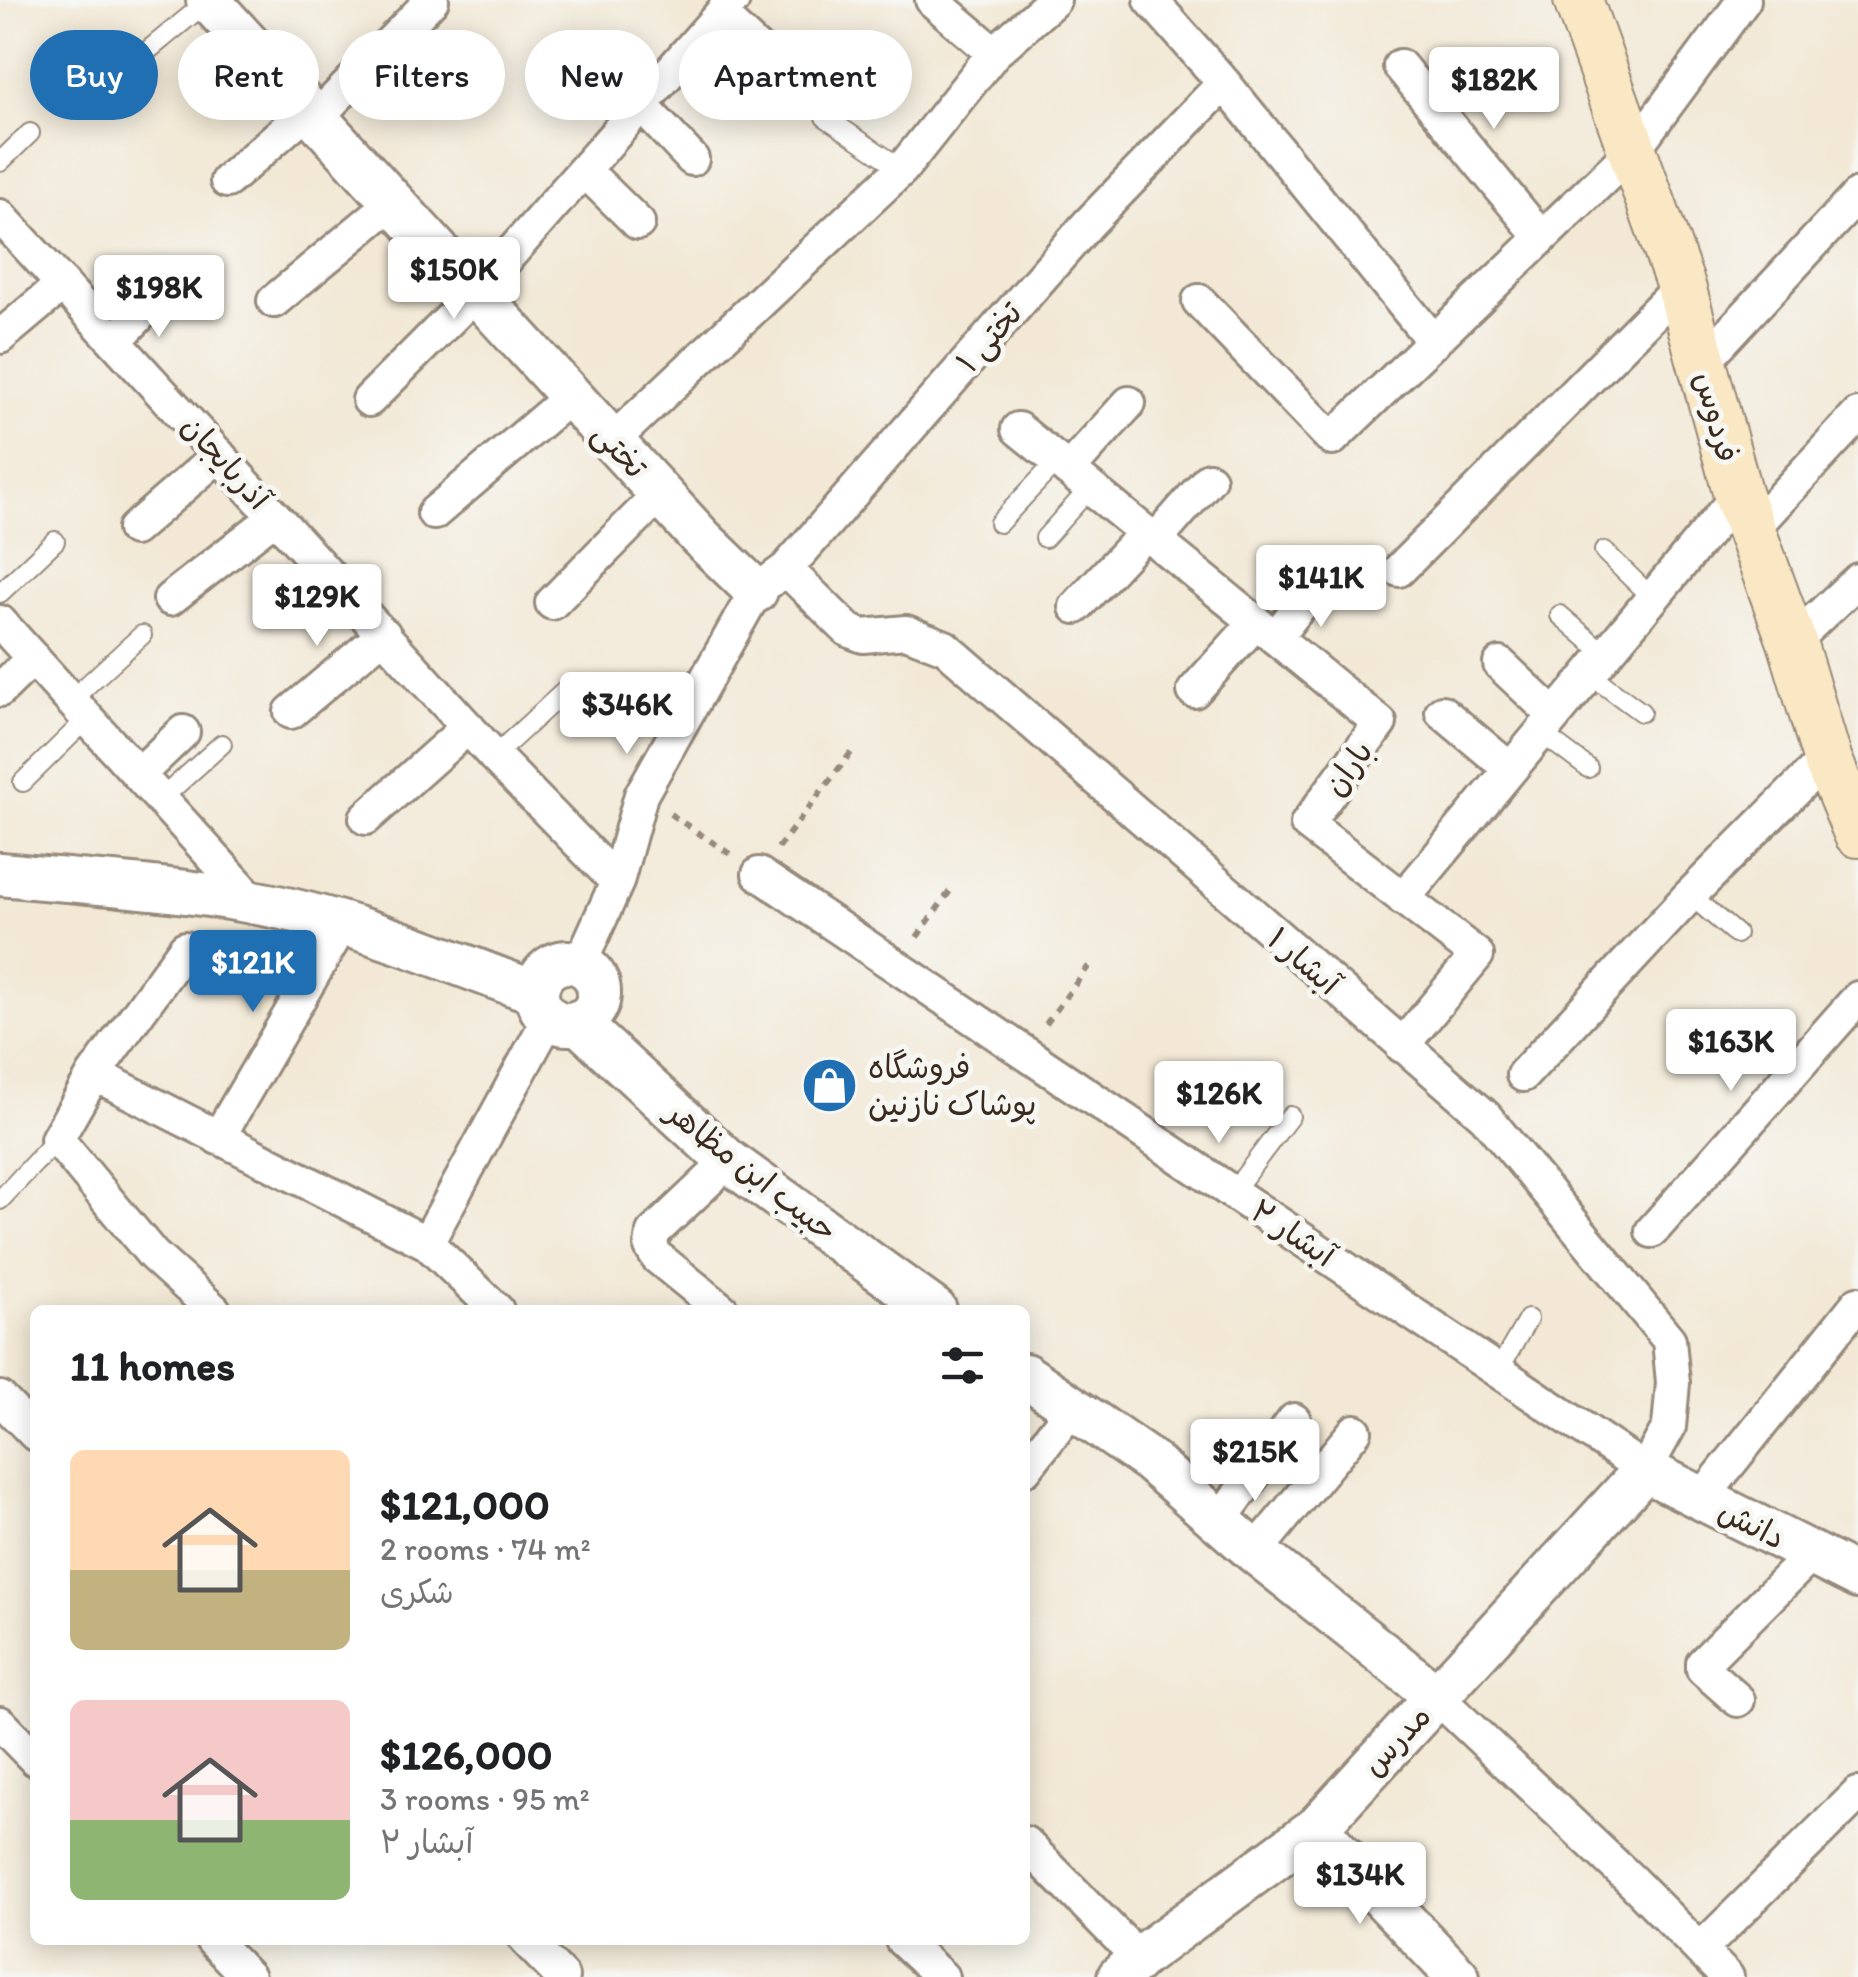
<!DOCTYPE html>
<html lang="en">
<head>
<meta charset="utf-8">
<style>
	:root { --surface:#fff; --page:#f6f6f6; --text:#202124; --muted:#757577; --accent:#1f6fb2 }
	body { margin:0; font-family:Itim,"Playpen Sans Arabic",sans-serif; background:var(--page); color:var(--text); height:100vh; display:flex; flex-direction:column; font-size:38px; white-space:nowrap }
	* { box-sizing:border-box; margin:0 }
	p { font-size:32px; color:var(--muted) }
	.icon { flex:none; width:55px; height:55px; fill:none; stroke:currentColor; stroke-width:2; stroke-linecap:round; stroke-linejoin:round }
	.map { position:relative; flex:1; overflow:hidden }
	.details { position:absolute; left:30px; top:1305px; width:1000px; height:640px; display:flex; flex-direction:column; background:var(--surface); border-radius:15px; box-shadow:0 5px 25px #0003 }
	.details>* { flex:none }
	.top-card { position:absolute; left:30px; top:30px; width:1000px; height:90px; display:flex; gap:20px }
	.price { position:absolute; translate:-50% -85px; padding:0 22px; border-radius:10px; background:#fff; color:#222; font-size:32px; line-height:65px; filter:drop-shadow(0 2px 5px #0008) }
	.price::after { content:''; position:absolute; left:50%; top:60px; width:30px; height:22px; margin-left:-15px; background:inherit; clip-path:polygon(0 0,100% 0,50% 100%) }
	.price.selected { background:var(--accent); color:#fff }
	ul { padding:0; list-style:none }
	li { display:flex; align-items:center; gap:30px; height:250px; padding:0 40px }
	li span { display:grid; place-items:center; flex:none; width:280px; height:200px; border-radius:15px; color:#555 }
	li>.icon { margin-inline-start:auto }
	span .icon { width:120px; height:120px; fill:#fffc; stroke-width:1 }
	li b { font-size:42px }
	h2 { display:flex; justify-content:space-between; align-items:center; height:120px; padding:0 40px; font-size:42px }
	.chip { padding:0 35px; border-radius:45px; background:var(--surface); box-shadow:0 5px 25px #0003; font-size:35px; line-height:90px }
	.chip.selected { background:var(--accent); color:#fff }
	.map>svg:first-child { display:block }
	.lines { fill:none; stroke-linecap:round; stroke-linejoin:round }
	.service-casing { stroke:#96897a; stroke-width:22 }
	.minor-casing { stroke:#96897a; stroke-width:38 }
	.tertiary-casing { stroke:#96897a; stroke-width:48 }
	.secondary-casing { stroke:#96897a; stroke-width:52 }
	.path { stroke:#96897a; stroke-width:6; stroke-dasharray:8 8; stroke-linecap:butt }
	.service { stroke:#fff; stroke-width:18 }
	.minor { stroke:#fff; stroke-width:32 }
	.tertiary { stroke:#fff; stroke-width:42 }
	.secondary { stroke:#fae7c3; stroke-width:48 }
	.labels { text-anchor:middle; stroke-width:10; stroke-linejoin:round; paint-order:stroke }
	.street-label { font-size:32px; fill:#3b2a1e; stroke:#f6f6f2 }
	.poi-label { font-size:32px; fill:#3b2a1e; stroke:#f6f6f2; text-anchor:start }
</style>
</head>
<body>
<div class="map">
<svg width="1858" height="1977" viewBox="0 0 1858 1977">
	<rect width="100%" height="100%" fill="#f6f6f2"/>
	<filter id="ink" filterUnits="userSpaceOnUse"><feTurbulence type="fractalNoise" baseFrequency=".01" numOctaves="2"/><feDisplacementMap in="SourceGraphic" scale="20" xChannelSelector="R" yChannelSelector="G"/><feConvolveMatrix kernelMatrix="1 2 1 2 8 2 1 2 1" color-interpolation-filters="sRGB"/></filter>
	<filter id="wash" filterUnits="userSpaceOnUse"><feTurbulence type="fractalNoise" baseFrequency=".0048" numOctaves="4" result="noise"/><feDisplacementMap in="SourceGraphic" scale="40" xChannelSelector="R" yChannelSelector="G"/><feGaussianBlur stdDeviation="2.25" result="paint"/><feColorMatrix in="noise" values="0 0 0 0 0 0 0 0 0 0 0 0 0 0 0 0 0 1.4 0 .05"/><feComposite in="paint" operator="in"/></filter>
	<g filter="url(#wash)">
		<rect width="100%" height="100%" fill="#f2e8d5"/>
	</g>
	<g filter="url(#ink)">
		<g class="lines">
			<defs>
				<path id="service" d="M89,99L208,1
					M825,117L902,169
					M0,162L30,133
					M999,523L1057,461
					M1045,538L1090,488
					M1604,551L1651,597
					M0,593L55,541
					M1560,615L1604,653
					M1588,673L1641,712
					M71,700L142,635
					M1540,732L1588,768
					M494,756L568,688
					M23,782L88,718
					M162,798L222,744
					M1690,895L1736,934
					M1232,1193L1290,1116
					M0,1200L57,1139
					M1498,1371L1528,1319"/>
				<path id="minor" d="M932,0L994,53
					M1151,0L1224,83L1434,342
					M720,15L787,77
					M1400,66L1541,237
					M641,105L692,159
					M316,118L432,0
					M584,170L638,223
					M227,181L308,110
					M0,216L494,756L617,882
					M274,301L393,202
					M1199,301L1332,439L1634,149L1744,0
					M0,337L63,284
					M115,341L158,296
					M1702,363L1858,195
					M369,400L476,293L733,0
					M1018,429L1380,723L1307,824L1477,955L1402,1046
					M612,441L902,169L994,53L1054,0
					M1068,470L1129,403
					M434,513L571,396
					M134,529L219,455
					M1751,530L1858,415
					M1155,541L1209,479
					M1399,570L1681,286
					M170,599L275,517
					M552,603L660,494
					M1076,607L1145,533
					M0,622L254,902
					M1275,638L1318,583
					M1792,642L1858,580
					M1500,664L1554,715
					M0,690L33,658
					M1194,691L1256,622
					M291,712L384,634
					M1442,712L1510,769
					M139,774L183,732
					M366,818L468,727
					M759,874L1645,1470L1669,1427L1673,1383L1669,1340L1485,1116L945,647L906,632L863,636L848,630L786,569
					M1403,899L1738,495
					M185,948L94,1074L427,1243L497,1310
					M580,964L617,882L641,795L756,591L786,569L1088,224L1224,83
					M94,1074L57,1139L153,1255L214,1310
					M1523,1075L1690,895L1827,758
					M218,1138L343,923
					M711,1178L653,1233L651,1247L657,1257L722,1310
					M1652,1231L1858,998
					M427,1243L549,1018
					M0,1398L35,1434
					M1025,1469L1072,1409
					M1702,1498L1858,1303
					M1219,1521L1294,1420
					M1255,1552L1355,1431
					M1436,1696L1633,1882L1727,1977
					M1738,1700L1703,1669V1663L1812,1554
					M0,1723L35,1759
					M1025,1843L1139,1958
					M212,1940L248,1977
					M526,1940L562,1977
					M902,1940L942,1977
					M1700,1950L1858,1794"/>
				<path id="tertiary" d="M208,0L701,538L756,591
					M0,874C84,882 169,887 252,902C350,919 444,959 537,993
					M537 993a31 31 0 1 1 62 0a31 31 0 1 1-62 0Z
					M577,1022L727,1160L935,1310
					M1025,1375L1150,1461L1255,1552L1436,1696
					M1316,1828L1458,1977
					M1119,1977L1139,1958L1316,1828L1645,1470L1858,1577"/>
				<path id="secondary" d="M1578,0L1681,286L1738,495L1792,642L1827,758L1858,833"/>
			</defs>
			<use href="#service" class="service-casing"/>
			<use href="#minor" class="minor-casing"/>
			<use href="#tertiary" class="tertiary-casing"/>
			<use href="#secondary" class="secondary-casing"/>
			<path class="path" d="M670,814L730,854
				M778,848L853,750
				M917,937L950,891
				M1046,1024L1091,963
				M1184,1117L1236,1058"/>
			<use href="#service" class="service"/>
			<use href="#minor" class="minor"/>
			<use href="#tertiary" class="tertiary"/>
			<use href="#secondary" class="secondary"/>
		</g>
	</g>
	<defs>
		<symbol id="shop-disc" viewBox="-11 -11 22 22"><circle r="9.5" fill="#1f6fb2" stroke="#f6f6f2"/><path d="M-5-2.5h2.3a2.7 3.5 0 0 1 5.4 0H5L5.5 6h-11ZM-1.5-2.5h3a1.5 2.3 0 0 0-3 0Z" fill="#fff"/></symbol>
	</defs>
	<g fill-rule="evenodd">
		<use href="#shop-disc" x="798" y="1054" width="63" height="63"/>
	</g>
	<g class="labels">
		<g class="street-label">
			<text transform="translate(989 337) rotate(-49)" y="11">تختی ۱</text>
			<text transform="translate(1717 417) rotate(75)" y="11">فردوس</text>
			<text transform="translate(620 450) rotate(47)" y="11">تختی</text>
			<text transform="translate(226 462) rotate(48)" y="11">آذربایجان</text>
			<text transform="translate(1348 768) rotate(-54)" y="11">باران</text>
			<text transform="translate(1304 961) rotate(41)" y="11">آبشار ۱</text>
			<text transform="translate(752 1171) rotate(38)" y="11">حبیب ابن مظاهر</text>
			<text transform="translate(1293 1233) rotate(34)" y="11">آبشار ۲</text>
			<text transform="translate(1752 1524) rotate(27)" y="11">دانش</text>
			<text transform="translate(1396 1740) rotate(-47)" y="11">مدرس</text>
		</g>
		<g class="poi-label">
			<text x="868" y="1078">فروشگاه<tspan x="868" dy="37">پوشاک نازنین</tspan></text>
		</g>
	</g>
</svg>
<b class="price" style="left:1494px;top:132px">$182K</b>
<b class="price" style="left:454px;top:322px">$150K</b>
<b class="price" style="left:159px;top:340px">$198K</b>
<b class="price" style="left:1321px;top:630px">$141K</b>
<b class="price" style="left:317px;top:649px">$129K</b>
<b class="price" style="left:627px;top:757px">$346K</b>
<b class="price selected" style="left:253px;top:1015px">$121K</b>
<b class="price" style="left:1731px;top:1094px">$163K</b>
<b class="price" style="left:1219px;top:1146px">$126K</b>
<b class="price" style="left:1255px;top:1504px">$215K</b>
<b class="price" style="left:1360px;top:1927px">$134K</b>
<div class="top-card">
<a class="chip selected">Buy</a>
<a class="chip">Rent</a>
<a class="chip">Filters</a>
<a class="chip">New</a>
<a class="chip">Apartment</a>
</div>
<section class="details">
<h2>11 homes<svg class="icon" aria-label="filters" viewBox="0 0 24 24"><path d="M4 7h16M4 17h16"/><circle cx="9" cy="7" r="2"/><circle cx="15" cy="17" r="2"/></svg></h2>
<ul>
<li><span style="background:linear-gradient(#ffd9b3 60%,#c2b280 0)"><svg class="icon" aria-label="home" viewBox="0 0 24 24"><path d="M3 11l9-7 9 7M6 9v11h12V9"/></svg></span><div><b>$121,000</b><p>2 rooms · 74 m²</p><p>شکری</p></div></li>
<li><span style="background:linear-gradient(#f6c9c9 60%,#8fb573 0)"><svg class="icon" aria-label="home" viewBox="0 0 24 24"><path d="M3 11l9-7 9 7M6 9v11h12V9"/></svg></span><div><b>$126,000</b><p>3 rooms · 95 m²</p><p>آبشار ۲</p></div></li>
</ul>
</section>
</div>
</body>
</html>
